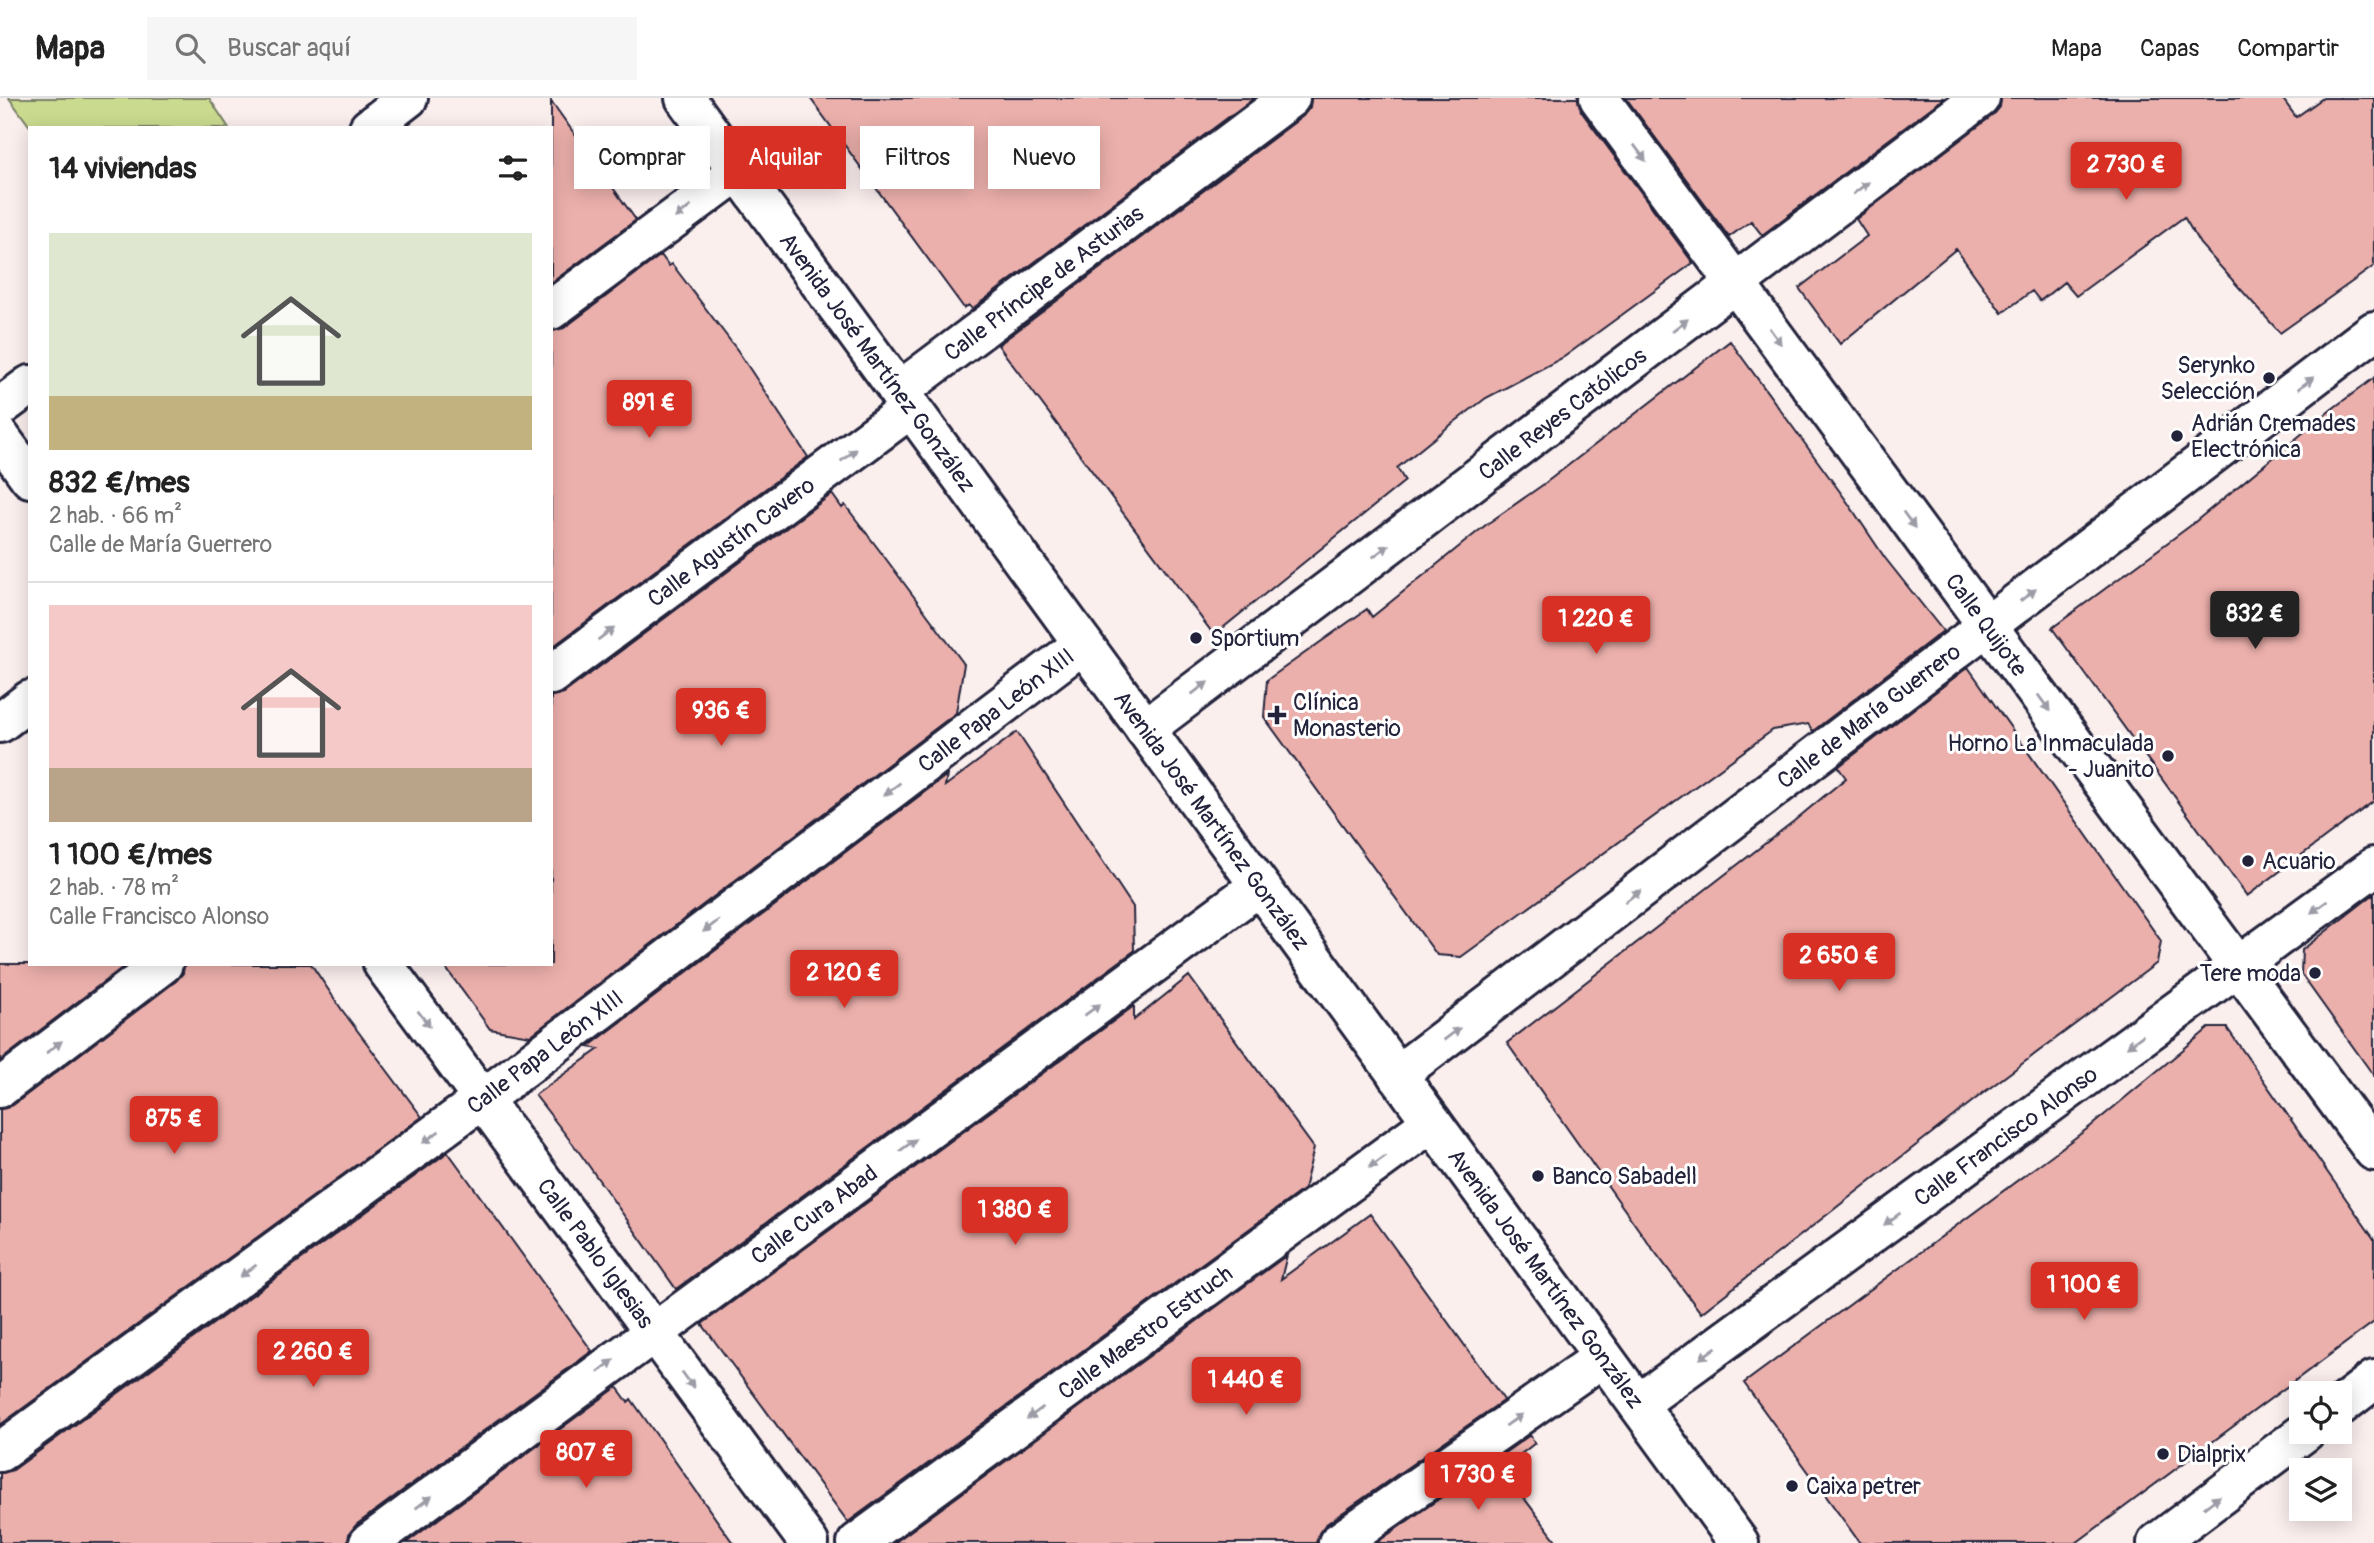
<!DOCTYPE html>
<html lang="es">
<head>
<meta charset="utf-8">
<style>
	:root { --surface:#fff; --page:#f6f6f6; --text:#222; --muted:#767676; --line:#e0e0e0; --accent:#d93025 }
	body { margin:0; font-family:Pangolin,sans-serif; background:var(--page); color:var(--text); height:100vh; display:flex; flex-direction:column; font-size:26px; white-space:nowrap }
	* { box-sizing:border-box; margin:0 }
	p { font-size:23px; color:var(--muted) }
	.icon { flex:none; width:38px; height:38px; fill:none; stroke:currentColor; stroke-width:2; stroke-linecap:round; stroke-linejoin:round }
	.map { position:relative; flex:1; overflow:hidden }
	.sheet { position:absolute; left:28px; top:28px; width:525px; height:840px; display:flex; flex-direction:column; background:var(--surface); border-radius:0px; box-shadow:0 4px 18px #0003 }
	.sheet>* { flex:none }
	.guide { position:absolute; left:574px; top:28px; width:665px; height:63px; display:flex; gap:14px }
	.tools { position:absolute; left:2289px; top:1283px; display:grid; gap:14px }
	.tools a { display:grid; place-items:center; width:63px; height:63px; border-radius:0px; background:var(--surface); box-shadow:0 4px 18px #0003; font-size:35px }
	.price { position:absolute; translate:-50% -60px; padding:0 16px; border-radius:7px; background:var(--accent); color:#fff; font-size:23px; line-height:46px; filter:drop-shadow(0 2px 4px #0008) }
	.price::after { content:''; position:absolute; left:50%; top:42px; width:21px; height:16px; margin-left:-10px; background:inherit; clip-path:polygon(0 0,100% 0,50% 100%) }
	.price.active { background:#222; color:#fff }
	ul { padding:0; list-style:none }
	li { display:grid; align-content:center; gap:14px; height:371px; padding:0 21px }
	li+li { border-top:2px solid var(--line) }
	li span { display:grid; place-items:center; height:217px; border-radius:0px; color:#555 }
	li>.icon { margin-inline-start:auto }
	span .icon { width:126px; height:126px; fill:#fffc; stroke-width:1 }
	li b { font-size:30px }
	h2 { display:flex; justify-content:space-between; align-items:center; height:84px; padding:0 21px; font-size:30px }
	.tag { padding:0 24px; border-radius:0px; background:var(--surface); box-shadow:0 4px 18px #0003; font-size:24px; line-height:63px }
	.tag.active { background:var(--accent); color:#fff }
	header { display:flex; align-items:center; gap:42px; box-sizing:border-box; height:98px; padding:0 35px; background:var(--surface); border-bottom:2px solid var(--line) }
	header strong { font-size:33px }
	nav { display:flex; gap:38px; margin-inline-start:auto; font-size:24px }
	.search { width:490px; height:63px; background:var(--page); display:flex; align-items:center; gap:18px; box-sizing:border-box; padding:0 24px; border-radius:0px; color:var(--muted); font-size:26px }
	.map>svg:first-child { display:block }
	.green { fill:#cadb8f; stroke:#767e65; stroke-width:2 }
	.building { fill:#ecb0ac; stroke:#22223b; stroke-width:2 }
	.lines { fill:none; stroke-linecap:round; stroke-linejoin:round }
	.minor-casing { stroke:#22223b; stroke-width:44 }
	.tertiary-casing { stroke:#22223b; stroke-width:44 }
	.minor { stroke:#fff; stroke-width:38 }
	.tertiary { stroke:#fff; stroke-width:38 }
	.oneway { fill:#9c9ca7 }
	.poi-dot { fill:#22223b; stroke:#fff; stroke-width:2.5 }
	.labels { text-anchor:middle; stroke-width:6; stroke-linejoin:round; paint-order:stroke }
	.street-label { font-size:23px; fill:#22223b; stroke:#fff }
	.poi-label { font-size:23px; fill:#22223b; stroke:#fff; text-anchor:start }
</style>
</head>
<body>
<header>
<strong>Mapa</strong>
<div class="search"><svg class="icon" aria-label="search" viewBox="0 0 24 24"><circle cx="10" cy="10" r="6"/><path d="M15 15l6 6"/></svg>Buscar aquí</div>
<nav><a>Mapa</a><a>Capas</a><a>Compartir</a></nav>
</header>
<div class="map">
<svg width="2374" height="1445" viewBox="0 0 2374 1445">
	<rect width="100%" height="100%" fill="#fbefee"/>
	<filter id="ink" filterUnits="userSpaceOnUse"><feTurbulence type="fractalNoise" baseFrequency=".0143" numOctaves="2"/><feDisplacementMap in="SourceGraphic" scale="14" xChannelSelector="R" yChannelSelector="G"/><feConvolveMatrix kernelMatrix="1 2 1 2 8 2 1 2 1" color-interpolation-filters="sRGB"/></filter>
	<g filter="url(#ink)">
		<path class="green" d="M9,0H209L229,30H31Z"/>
		<path class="building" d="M810,0H1254L972,211L969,207L964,210Z
			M1311,0H1578L1581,13L1693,165L1564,259L1486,300L1448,329L1397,370L1405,383L1214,537L998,247L1303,18L1310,9Z
			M1626,0H1944L1762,137L1751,123L1729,139Z
			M2001,0H2282L2296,19L2323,0H2374V168L2280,235L2200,146L2184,119L2076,198L2064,184L2040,203L2032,193L2002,215L1956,151L1840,246L1799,190L1867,138L1856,121L1993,17L2000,9Z
			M551,3L636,122L551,185Z
			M661,157L669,168L672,166L738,253L808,359L551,550V233L564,230Z
			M1730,243L1846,402L1885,460L1943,533L1813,633L1808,626L1773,632L1461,859L1437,857L1264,619L1267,582L1367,511L1372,519L1487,426L1544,386Z
			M2374,280V703L2247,798L2052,530L2190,428L2332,311Z
			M832,396L842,410L845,407L883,457L964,566L956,615L530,938L490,931L443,866H551V598L564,595Z
			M1968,569L2161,843L2157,865L1987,992L1701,1215L1646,1142L1507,945L1794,723L1846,680L1838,669Z
			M1017,634L1133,809L1134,853L676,1191L579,1054L535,997L599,951L588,949L947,677L945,688Z
			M2374,796V978L2301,876L2302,852Z
			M0,866H127L0,963Z
			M184,866H311L342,912L422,1019L0,1327V1011L13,1007L176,883L183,875Z
			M1189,878L1314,1050L1304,1091L848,1424L702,1226L1134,908V922Z
			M2209,930H2227L2374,1141V1224L2076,1445H1860L1744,1285L2091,1028Z
			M448,1054L592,1253L356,1427L349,1436L348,1445H0V1375L13,1372Z
			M1370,1116L1504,1302L1325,1427L1319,1435L1316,1445H894L1287,1157L1281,1181Z
			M617,1289L628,1304L631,1301L733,1445H406Z
			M1530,1337L1535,1345L1502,1371L1558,1445H1376Z"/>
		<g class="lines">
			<defs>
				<g id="minor">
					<path id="s1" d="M1599,0L2374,1053"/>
					<path d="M369,30L408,0"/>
					<path d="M551,212L738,73"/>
					<path id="s2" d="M898,294L1290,0"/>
					<path d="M0,309L30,287"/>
					<path d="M0,339L30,380"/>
					<path id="s3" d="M551,577L911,310"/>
					<path d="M0,625L30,602"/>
					<path id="s4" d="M1145,631L1980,0"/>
					<path id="s5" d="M383,866L809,1445"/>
					<path id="s6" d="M1397,977L2374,233"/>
					<path d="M0,990L163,866"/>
					<path id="s7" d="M1638,1306L2374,769"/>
					<path d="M2340,1308L2374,1282"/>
					<path id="s8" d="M0,1354L484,1000L1083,546"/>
					<path id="s9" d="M369,1445L1259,788"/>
					<path id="s10" d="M857,1445L1432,1024"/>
					<path d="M1338,1445L1603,1259"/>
					<path d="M2157,1445L2305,1334"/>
				</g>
				<g id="tertiary">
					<path id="s11" d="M685,0L1739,1445"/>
				</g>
			</defs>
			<use href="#minor" class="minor-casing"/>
			<use href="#tertiary" class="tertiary-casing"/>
			<use href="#minor" class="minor"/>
			<use href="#tertiary" class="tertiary"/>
		</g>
		<defs><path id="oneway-solid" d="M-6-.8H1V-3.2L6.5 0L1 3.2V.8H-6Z" transform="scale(1.75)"/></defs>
		<g class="oneway">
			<use href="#oneway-solid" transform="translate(1640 55) rotate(54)"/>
			<use href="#oneway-solid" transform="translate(1861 90) rotate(-37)"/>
			<use href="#oneway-solid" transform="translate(683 114) rotate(143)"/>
			<use href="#oneway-solid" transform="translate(1680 227) rotate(-37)"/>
			<use href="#oneway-solid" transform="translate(1775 238) rotate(54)"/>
			<use href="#oneway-solid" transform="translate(2306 285) rotate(-37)"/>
			<use href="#oneway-solid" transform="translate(849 357) rotate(-37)"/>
			<use href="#oneway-solid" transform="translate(1909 422) rotate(54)"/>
			<use href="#oneway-solid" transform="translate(1381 453) rotate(-37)"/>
			<use href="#oneway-solid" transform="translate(2028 497) rotate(-37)"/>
			<use href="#oneway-solid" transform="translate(606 536) rotate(-36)"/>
			<use href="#oneway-solid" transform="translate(1200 590) rotate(-37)"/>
			<use href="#oneway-solid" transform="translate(2044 605) rotate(54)"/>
			<use href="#oneway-solid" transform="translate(892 691) rotate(143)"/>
			<use href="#oneway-solid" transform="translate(1633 798) rotate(-37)"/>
			<use href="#oneway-solid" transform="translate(2319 809) rotate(144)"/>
			<use href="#oneway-solid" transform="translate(711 828) rotate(143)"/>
			<use href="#oneway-solid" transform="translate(1092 912) rotate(-36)"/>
			<use href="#oneway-solid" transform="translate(424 921) rotate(53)"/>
			<use href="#oneway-solid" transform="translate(1452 936) rotate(-37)"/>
			<use href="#oneway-solid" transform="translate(2135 943) rotate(144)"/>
			<use href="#oneway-solid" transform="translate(54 949) rotate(-37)"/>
			<use href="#oneway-solid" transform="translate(431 1039) rotate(144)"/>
			<use href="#oneway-solid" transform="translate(908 1047) rotate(-36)"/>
			<use href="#oneway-solid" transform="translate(1377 1064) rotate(144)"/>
			<use href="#oneway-solid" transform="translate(1892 1121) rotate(144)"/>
			<use href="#oneway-solid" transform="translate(248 1173) rotate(144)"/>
			<use href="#oneway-solid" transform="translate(1708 1255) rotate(144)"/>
			<use href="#oneway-solid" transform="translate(606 1268) rotate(-37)"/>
			<use href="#oneway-solid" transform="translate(688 1282) rotate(54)"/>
			<use href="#oneway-solid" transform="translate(1035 1315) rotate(144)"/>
			<use href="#oneway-solid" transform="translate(1514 1322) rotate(-35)"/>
			<use href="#oneway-solid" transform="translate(424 1404) rotate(-37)"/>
			<use href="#oneway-solid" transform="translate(2212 1404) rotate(-37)"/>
		</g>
	</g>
	<g class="poi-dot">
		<circle cx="2269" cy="280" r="7"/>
		<circle cx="2177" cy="338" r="7"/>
		<circle cx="1196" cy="540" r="7"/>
		<path d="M1273.5 606.5h7v7h7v7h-7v7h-7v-7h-7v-7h7z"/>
		<circle cx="2168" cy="658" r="7"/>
		<circle cx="2248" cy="763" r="7"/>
		<circle cx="2315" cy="875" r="7"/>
		<circle cx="1538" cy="1078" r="7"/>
		<circle cx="2163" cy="1356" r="7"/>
		<circle cx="1792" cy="1388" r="7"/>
	</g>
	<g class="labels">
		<g class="street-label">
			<text dy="8" stroke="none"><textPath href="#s2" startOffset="182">Calle Príncipe de Asturias</textPath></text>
			<text dy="8" stroke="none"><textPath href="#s11" startOffset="327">Avenida José Martínez González</textPath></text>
			<text dy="8" stroke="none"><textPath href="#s4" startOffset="523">Calle Reyes Católicos</textPath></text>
			<text dy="8" stroke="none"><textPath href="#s3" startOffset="224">Calle Agustín Cavero</textPath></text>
			<text dy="8" stroke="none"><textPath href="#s1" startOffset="654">Calle Quijote</textPath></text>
			<text dy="8" stroke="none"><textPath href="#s8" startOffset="1242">Calle Papa León XIII</textPath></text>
			<text dy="8" stroke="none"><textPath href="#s6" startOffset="593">Calle de María Guerrero</textPath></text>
			<text dy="8" stroke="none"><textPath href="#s11" startOffset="894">Avenida José Martínez González</textPath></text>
			<text dy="8" stroke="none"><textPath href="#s8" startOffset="676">Calle Papa León XIII</textPath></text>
			<text dy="8" stroke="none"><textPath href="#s7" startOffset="455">Calle Francisco Alonso</textPath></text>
			<text dy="8" stroke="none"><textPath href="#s9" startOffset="553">Calle Cura Abad</textPath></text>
			<text dy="8" stroke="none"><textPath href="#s5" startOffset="359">Calle Pablo Iglesias</textPath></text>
			<text dy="8" stroke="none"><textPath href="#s11" startOffset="1461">Avenida José Martínez González</textPath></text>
			<text dy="8" stroke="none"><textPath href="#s10" startOffset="357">Calle Maestro Estruch</textPath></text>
		</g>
		<g class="poi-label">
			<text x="2255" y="275" text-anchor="end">Serynko<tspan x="2255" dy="26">Selección</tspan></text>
			<text x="2191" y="333">Adrián Cremades<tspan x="2191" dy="26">Electrónica</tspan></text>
			<text x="1210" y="548">Sportium</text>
			<text x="1293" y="612">Clínica<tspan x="1293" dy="26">Monasterio</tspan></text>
			<text x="2154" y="653" text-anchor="end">Horno La Inmaculada<tspan x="2154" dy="26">- Juanito</tspan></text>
			<text x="2262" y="771">Acuario</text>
			<text x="2301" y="883" text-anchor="end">Tere moda</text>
			<text x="1552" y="1086">Banco Sabadell</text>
			<text x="2177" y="1364">Dialprix</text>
			<text x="1806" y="1396">Caixa petrer</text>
		</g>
	</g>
</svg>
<div class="tools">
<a><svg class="icon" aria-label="locate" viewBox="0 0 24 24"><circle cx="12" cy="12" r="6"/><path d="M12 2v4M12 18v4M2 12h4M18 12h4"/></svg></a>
<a><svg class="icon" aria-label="layers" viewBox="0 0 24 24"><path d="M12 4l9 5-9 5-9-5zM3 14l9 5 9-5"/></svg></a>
</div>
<b class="price" style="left:2126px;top:104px">2 730 €</b>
<b class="price" style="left:649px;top:342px">891 €</b>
<b class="price active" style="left:2255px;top:553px">832 €</b>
<b class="price" style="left:1596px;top:558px">1 220 €</b>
<b class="price" style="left:721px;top:650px">936 €</b>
<b class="price" style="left:1839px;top:895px">2 650 €</b>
<b class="price" style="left:844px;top:912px">2 120 €</b>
<b class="price" style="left:174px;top:1058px">875 €</b>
<b class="price" style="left:1015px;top:1149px">1 380 €</b>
<b class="price" style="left:2084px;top:1224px">1 100 €</b>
<b class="price" style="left:313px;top:1291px">2 260 €</b>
<b class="price" style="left:1246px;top:1319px">1 440 €</b>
<b class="price" style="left:586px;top:1392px">807 €</b>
<b class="price" style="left:1478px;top:1414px">1 730 €</b>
<div class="guide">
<a class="tag">Comprar</a>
<a class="tag active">Alquilar</a>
<a class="tag">Filtros</a>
<a class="tag">Nuevo</a>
</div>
<section class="sheet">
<h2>14 viviendas<svg class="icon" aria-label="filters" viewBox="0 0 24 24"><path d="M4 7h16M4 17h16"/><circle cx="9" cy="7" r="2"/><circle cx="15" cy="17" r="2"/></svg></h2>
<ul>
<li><span style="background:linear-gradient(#dfe7d0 75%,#c2b280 0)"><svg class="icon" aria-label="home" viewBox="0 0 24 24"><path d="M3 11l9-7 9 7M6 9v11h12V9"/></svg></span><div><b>832 €/mes</b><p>2 hab. · 66 m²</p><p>Calle de María Guerrero</p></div></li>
<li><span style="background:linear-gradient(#f6c9c9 75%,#b9a48a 0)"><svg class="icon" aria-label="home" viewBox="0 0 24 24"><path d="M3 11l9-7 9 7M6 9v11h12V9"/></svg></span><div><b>1 100 €/mes</b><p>2 hab. · 78 m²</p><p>Calle Francisco Alonso</p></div></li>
</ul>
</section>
</div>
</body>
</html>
